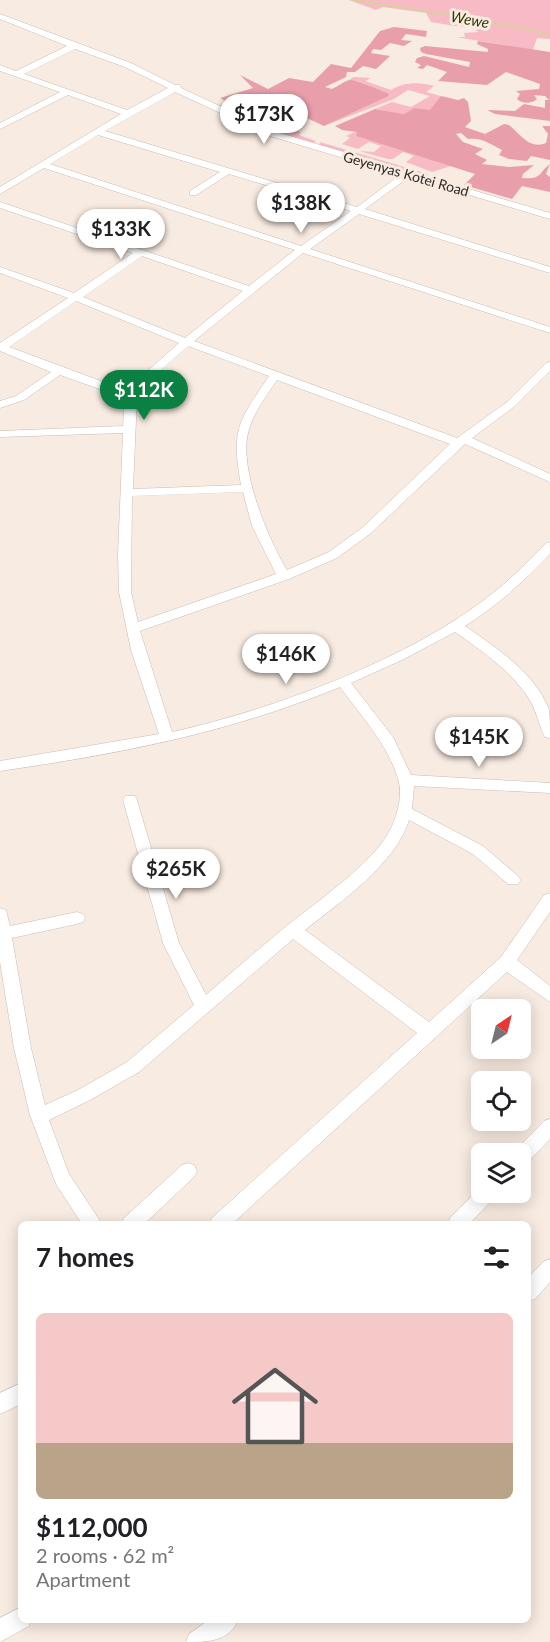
<!DOCTYPE html>
<html lang="en">
<head>
<meta charset="utf-8">
<style>
	:root { --surface:#fff; --page:#f2f2f2; --text:#202124; --muted:#757577; --line:#e0e0e0; --accent:#0b8043 }
	body { margin:0; font-family:Lato,sans-serif; background:var(--page); color:var(--text); height:100vh; display:flex; flex-direction:column; font-size:22px; white-space:nowrap }
	* { box-sizing:border-box; margin:0 }
	p { font-size:20px; color:var(--muted) }
	.icon { flex:none; width:33px; height:33px; fill:none; stroke:currentColor; stroke-width:2; stroke-linecap:round; stroke-linejoin:round }
	.map { position:relative; flex:1; overflow:hidden }
	.details { position:absolute; left:18px; top:1221px; width:513px; height:402px; display:flex; flex-direction:column; background:var(--surface); border-radius:9px; box-shadow:0 3px 15px #0003 }
	.details>* { flex:none }
	.needle { width:39px; rotate:35deg }
	.fabs { position:absolute; left:471px; top:999px; display:grid; gap:12px }
	.fabs a { display:grid; place-items:center; width:60px; height:60px; border-radius:9px; background:var(--surface); box-shadow:0 3px 15px #0003; font-size:30px }
	.price { position:absolute; translate:-50% -51px; padding:0 14px; border-radius:21px; background:#fff; color:#222; font-size:20px; line-height:39px; filter:drop-shadow(0 2px 3px #0008) }
	.price::after { content:''; position:absolute; left:50%; top:36px; width:18px; height:14px; margin-left:-9px; background:inherit; clip-path:polygon(0 0,100% 0,50% 100%) }
	.price.current { background:var(--accent); color:#fff }
	ul { padding:0; list-style:none }
	li { display:grid; align-content:center; gap:12px; height:318px; padding:0 18px }
	li+li { border-top:2px solid var(--line) }
	li span { display:grid; place-items:center; height:186px; border-radius:9px; color:#555 }
	li>.icon { margin-inline-start:auto }
	span .icon { width:108px; height:108px; fill:#fffc; stroke-width:1 }
	li b { font-size:26px }
	h2 { display:flex; justify-content:space-between; align-items:center; height:72px; padding:0 18px; font-size:26px }
	.map>svg:first-child { display:block }
	.green { fill:#f8bac4 }
	.forest { fill:#e89fab }
	.lines { fill:none; stroke-linecap:round; stroke-linejoin:round }
	.stream { stroke:#cfd793; stroke-width:1.5 }
	.minor-casing { stroke:#c9bdb4; stroke-width:1 }
	.minor { fill:#fff; fill-rule:evenodd }
	.labels { text-anchor:middle; stroke-width:6; stroke-linejoin:round; paint-order:stroke }
	.far-street-label { font-size:14px; fill:#2d2925; stroke:#f8ebe1 }
	.far-water-label { font-size:15px; font-style:italic; fill:#323600; stroke:#f8ebe1 }
</style>
</head>
<body>
<div class="map">
<svg width="550" height="1642" viewBox="0 0 550 1642">
	<rect width="100%" height="100%" fill="#f8ebe1"/>
	<path class="green" d="M349,0H550V39L537,38L533,50L456,37H465L464,33L478,32L474,27L455,26L431,22L426,13L383,7L376,10Z
		M354,77L371,78L365,81L391,90C405,82 418,82 434,86L426,92L441,96L430,111L414,108L404,114L375,109L392,102L411,107L430,96L408,90L394,99L324,126L389,96L388,93C374,89 363,81 349,80Z
		M223,104L273,127L286,120L295,122L294,126L301,133L299,135L316,141L311,145L279,135L217,107Z
		M355,132H357L356,136L451,166L432,172L406,162L414,156L403,152L393,159H388L359,151L374,152L381,146L369,142L358,149L342,144L350,138L346,136Z
		M320,142L428,174L426,177L319,147Z"/>
	<path class="forest" d="M394,27L427,31L426,37L406,34L401,40L412,41L404,46L390,43L381,50L373,49L371,53L390,56L376,69L363,66L355,72H347L346,77L325,87L332,89C337,87 344,81 350,80C355,79 379,90 388,93L389,96L324,126L307,118C295,122 285,121 274,127L223,104L227,102L220,98L253,88L240,75L268,89L289,78L313,82L331,64L351,68L380,31Z
		M478,41L550,52V121L495,114L487,110L515,111L524,104L545,108V100H549L545,96L534,95L537,99C532,104 522,104 517,99L520,94L516,91L539,89L540,84L506,72L487,85L438,81L447,72L427,65L423,69L417,68L421,65L415,62L417,58L424,56L469,67L470,62L426,54L421,52L420,48L425,46L488,52V49L477,44Z
		M441,96L458,100L464,98L468,102L471,121L465,127L485,134L504,124L509,125C520,134 530,150 546,143L548,134L542,126H550V160L531,156L527,161L509,159L499,155L502,150C490,144 482,137 468,139L461,133L456,134L463,142L483,149L475,154L487,160L482,164L509,167L534,165L523,174L522,178C542,180 538,173 550,164L546,174L550,177V192L522,186L512,199L464,185L475,174L356,136L357,132L342,130L335,126L375,109L404,114L414,108L430,110Z"/>
	<g class="lines">
		<path class="stream" d="M354,0L464,17L550,34"/>
		<defs>
			<path id="minor" d="M0,14L131,63L175,85H180L181,88L276,132L550,213V219L409,177L365,209L550,267V273L359,214L310,249L550,327V333L303,253L194,341L457,438L507,402L546,363L550,362V371L515,406L472,438L550,474V482L465,444L371,533L337,558L289,579L140,631L172,732C272,710 413,658 493,593C512,578 529,561 546,543L550,542V554C524,581 497,606 465,626C495,647 536,673 549,710C550,718 550,730 550,738L545,737C539,726 537,713 531,702C513,672 482,651 455,632L404,659L351,683L393,737L411,775L550,783V793L414,786L412,809L483,846L518,876L521,880L518,884H508L473,854L409,820C396,864 339,903 305,930L429,1022L501,957L544,895L550,893V912L517,960L550,986V1002L507,972L232,1224H210L212,1218L417,1033L293,939L139,1072L90,1100L49,1120L69,1174L102,1224H82L56,1184L30,1115L14,1048L0,962V908L6,910L10,926L77,912L83,914L85,918L83,922L77,924L12,938L31,1048L45,1105L78,1090L127,1062L194,1005L163,943L123,800L125,796H135L137,800L179,943L206,995C233,971 261,947 289,924C318,901 376,861 391,828C398,814 403,794 398,779C388,744 361,716 340,687C229,733 118,754 0,771V761L159,734L131,650L119,592L118,555L123,433L0,437V431L123,426L125,398L60,375L24,400L0,408V401L16,396L51,372L0,351V343L68,298L0,273V267L74,293L133,253L0,208V202L249,286L295,250L44,168L0,194V187L121,114L68,95L0,129V123L60,92L0,71V65L16,71L67,46L0,19ZM75,49L125,67L168,88L127,110L24,74ZM175,92L270,136L400,175L357,207L105,131ZM98,135L220,172L190,191V195H196L229,174L351,211L301,246L50,164ZM142,256L243,291L185,338L83,297ZM76,301L179,343L135,382L128,391L9,347ZM188,346L269,376C238,422 231,429 241,485L133,489L137,396L143,386ZM277,380L450,444L363,527L329,552L287,570C268,539 239,469 248,433C253,413 266,396 277,380ZM243,492L252,526L276,574L138,622L131,592L132,496Z
				M550,1119V1139L526,1164L520,1166V1154L514,1152L544,1121Z
				M188,1163L194,1165L197,1171L194,1177L144,1224H122L124,1218L182,1165Z
				M482,1186V1192H497L494,1198L469,1224H448L450,1218Z
				M550,1259V1282L535,1299L528,1301V1278L543,1262Z
				M21,1383V1404L0,1414V1393Z
				M21,1607V1620H31L29,1626L0,1642V1618Z
				M209,1620H238C229,1642 207,1642 186,1642L189,1634Z"/>
		</defs>
		<use href="#minor" class="minor-casing"/>
		<use href="#minor" class="minor"/>
	</g>
	<g class="labels">
		<g class="far-street-label">
			<text transform="translate(406 174) rotate(16)" y="5">Geyenyas Kotei Road</text>
		</g>
		<g class="far-water-label">
			<text transform="translate(470 20) rotate(10)" y="5">Wewe</text>
		</g>
	</g>
</svg>
<div class="fabs">
<a><svg class="needle" viewBox="-14 -14 28 28"><path d="M0-13l5 13h-10z" fill="#e53935"/><path d="M0 13l5-13h-10z" fill="#757577"/></svg></a>
<a><svg class="icon" aria-label="locate" viewBox="0 0 24 24"><circle cx="12" cy="12" r="6"/><path d="M12 2v4M12 18v4M2 12h4M18 12h4"/></svg></a>
<a><svg class="icon" aria-label="layers" viewBox="0 0 24 24"><path d="M12 4l9 5-9 5-9-5zM3 14l9 5 9-5"/></svg></a>
</div>
<b class="price" style="left:264px;top:145px">$173K</b>
<b class="price" style="left:301px;top:234px">$138K</b>
<b class="price" style="left:121px;top:260px">$133K</b>
<b class="price current" style="left:144px;top:421px">$112K</b>
<b class="price" style="left:286px;top:685px">$146K</b>
<b class="price" style="left:479px;top:768px">$145K</b>
<b class="price" style="left:176px;top:900px">$265K</b>
<section class="details">
<h2>7 homes<svg class="icon" aria-label="filters" viewBox="0 0 24 24"><path d="M4 7h16M4 17h16"/><circle cx="9" cy="7" r="2"/><circle cx="15" cy="17" r="2"/></svg></h2>
<ul>
<li><span style="background:linear-gradient(#f6c9c9 70%,#b9a48a 0)"><svg class="icon" aria-label="home" viewBox="0 0 24 24"><path d="M3 11l9-7 9 7M6 9v11h12V9"/></svg></span><div><b>$112,000</b><p>2 rooms · 62 m²</p><p>Apartment</p></div></li>
</ul>
</section>
</div>
</body>
</html>
